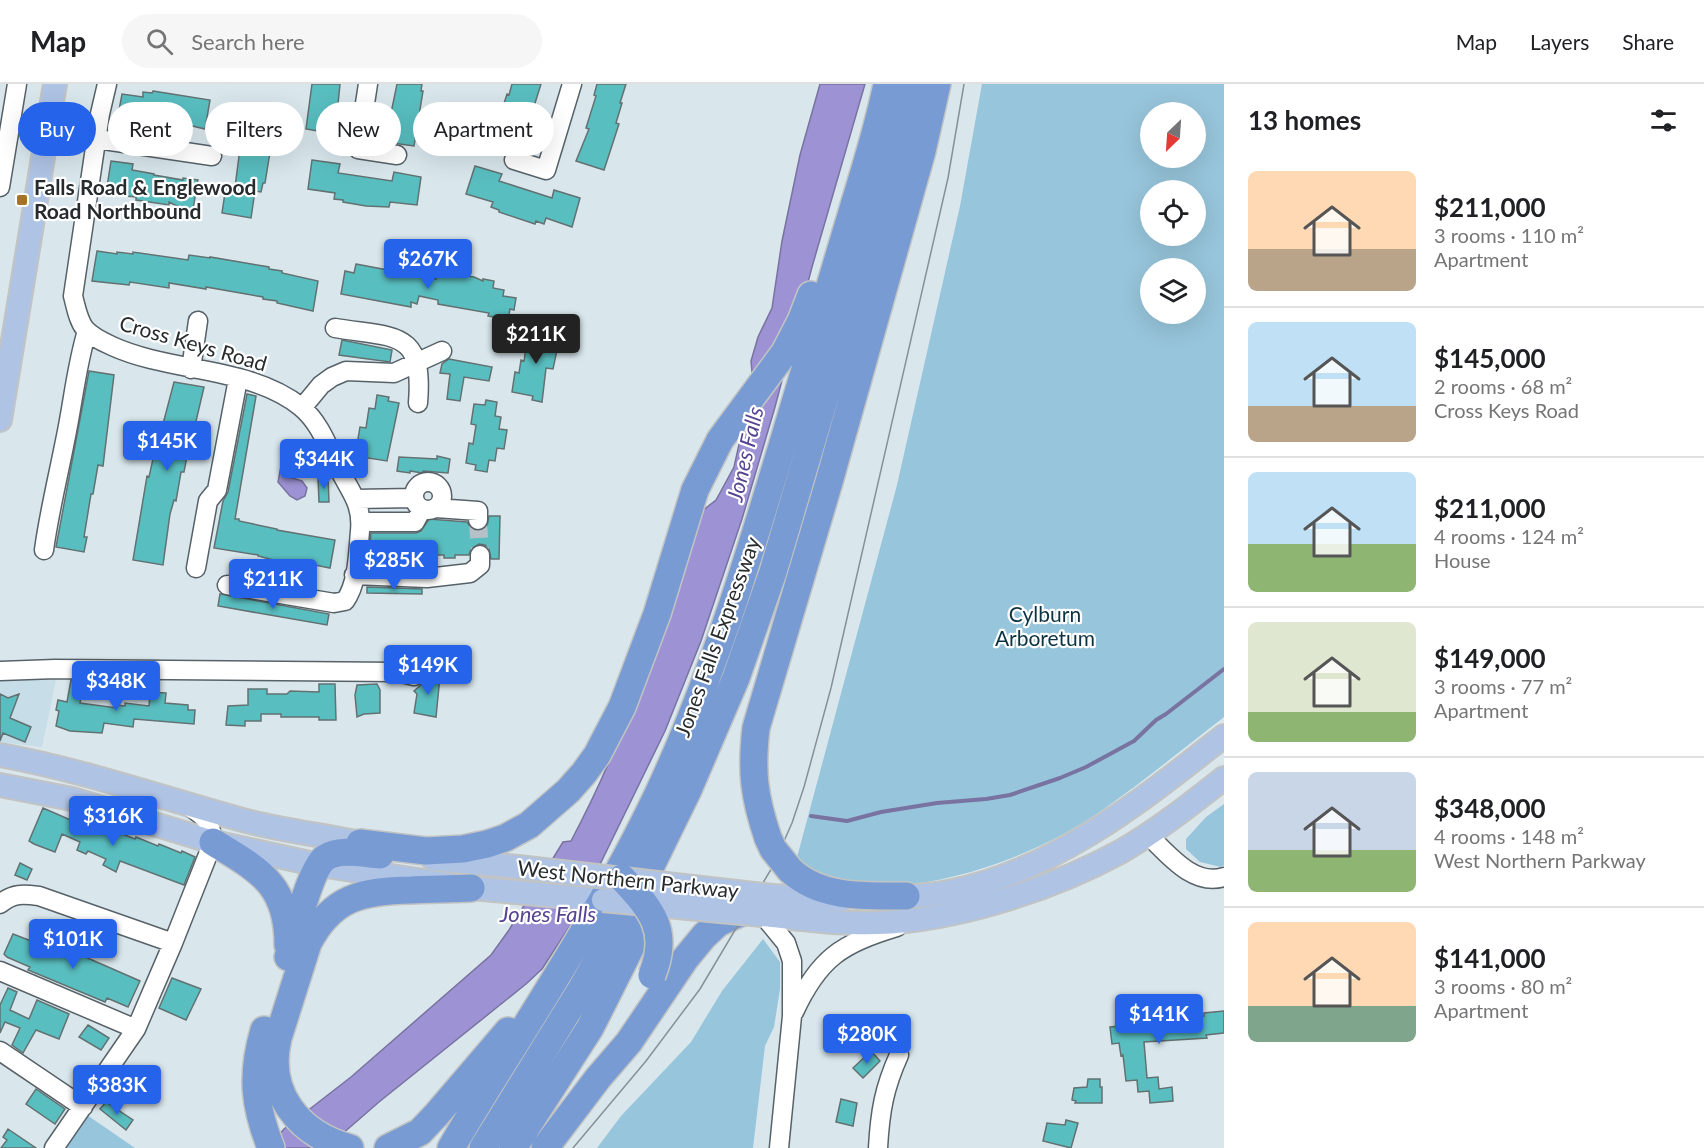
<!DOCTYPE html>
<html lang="en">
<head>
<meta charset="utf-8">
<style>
	:root { --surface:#fff; --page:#f6f6f6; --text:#202124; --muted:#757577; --line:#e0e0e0; --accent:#2563eb }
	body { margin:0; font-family:Lato,sans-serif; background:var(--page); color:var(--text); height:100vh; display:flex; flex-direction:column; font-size:22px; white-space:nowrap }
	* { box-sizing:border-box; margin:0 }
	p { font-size:20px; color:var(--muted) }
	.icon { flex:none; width:33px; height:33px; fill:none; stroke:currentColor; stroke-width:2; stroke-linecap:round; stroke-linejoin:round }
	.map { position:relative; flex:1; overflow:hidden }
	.side { display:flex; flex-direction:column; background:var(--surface); width:480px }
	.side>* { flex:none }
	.hud { position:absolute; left:18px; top:18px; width:570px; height:54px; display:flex; gap:12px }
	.needle { width:39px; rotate:205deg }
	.buttons { position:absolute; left:1140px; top:18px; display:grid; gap:12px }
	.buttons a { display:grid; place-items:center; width:66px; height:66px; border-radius:50%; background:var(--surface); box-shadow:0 6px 24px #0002; font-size:30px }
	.price { position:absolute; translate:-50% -51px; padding:0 14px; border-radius:6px; background:var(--accent); color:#fff; font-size:20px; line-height:39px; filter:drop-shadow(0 2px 3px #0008) }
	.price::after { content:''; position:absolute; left:50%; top:36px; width:18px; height:14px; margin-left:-9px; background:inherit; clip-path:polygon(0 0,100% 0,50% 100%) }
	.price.on { background:#222; color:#fff }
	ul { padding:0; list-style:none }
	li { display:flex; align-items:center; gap:18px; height:150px; padding:0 24px }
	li+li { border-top:2px solid var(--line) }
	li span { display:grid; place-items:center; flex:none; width:168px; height:120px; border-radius:9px; color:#555 }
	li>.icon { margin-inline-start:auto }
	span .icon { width:72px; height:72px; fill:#fffc; stroke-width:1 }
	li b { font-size:26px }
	h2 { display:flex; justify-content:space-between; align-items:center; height:72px; padding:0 24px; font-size:26px }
	.pill { padding:0 21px; border-radius:27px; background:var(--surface); box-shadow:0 6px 24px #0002; font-size:21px; line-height:54px }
	.pill.on { background:var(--accent); color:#fff }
	header { display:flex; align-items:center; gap:36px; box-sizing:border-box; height:84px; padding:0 30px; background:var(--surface); border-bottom:2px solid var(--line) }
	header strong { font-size:28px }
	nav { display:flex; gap:33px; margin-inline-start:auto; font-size:21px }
	.search { width:420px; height:54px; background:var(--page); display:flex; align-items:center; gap:15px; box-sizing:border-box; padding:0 21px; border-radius:33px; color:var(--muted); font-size:22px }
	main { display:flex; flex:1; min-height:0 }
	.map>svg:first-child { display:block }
	.built { fill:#c7dde8 }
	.green { fill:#97c5db; fill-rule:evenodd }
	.water { fill:#9d92d3; stroke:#7973a1; stroke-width:1.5 }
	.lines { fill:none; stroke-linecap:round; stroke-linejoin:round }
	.stream { stroke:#7973a1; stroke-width:4 }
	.building { fill:#59bec0; stroke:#627171; stroke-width:1.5 }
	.minor-tunnel { stroke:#b5c1c7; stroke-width:18; stroke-dasharray:18 9; stroke-linecap:butt }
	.minor-casing { stroke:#576268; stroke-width:21 }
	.major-casing { stroke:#c2c4c4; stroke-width:26 }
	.highway-casing { stroke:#c2c4c4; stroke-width:30 }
	.minor { stroke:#fff; stroke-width:18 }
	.major { stroke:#afc3e5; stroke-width:22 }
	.highway { stroke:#799bd3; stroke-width:27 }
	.tram { stroke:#879195; stroke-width:1.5 }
	.major-bridge-casing { stroke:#c2c4c4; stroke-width:26; stroke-linecap:butt }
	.highway-bridge-casing { stroke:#c2c4c4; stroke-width:30; stroke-linecap:butt }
	.major-bridge { stroke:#afc3e5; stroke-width:22 }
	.highway-bridge { stroke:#799bd3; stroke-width:27 }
	.poi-dot { fill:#a6722a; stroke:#fff; stroke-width:2 }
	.labels { text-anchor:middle; stroke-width:4.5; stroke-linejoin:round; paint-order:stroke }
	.poi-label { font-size:21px; font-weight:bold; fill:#262b2d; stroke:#fff; text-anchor:start }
	.street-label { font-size:21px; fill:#262b2d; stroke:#fff }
	.park-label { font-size:21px; fill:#0e3443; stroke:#fff }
	.water-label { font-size:22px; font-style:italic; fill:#564391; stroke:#fff }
</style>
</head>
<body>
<header>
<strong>Map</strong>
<div class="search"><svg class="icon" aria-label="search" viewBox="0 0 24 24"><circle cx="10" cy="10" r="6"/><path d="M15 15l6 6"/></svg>Search here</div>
<nav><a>Map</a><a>Layers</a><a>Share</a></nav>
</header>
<main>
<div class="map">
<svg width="1224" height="1064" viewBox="0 0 1224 1064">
	<rect width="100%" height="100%" fill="#d9e7ed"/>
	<path class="built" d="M58,586L42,663L0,658V588Z"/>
	<path class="green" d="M982,0H1224V633C1184,664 1145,696 1104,725C1046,766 965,797 895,802C877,803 858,805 840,802C826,798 809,785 796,777L897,401L960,122ZM1150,28H1196V74H1150ZM1150,106H1196V152H1150ZM1150,184H1196V230H1150Z
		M1224,720V781L1221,783L1200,778L1186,765V755L1206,733Z
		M763,855L780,878V905L774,943L765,962L753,1064H597L621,1032L691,958L722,907Z
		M87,1031L135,1064H64Z"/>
	<path class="water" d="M820,0H865L812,183L775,323L742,435L701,557L665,647L570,842L542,885L526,900L379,1018L326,1064H267L284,1045L351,993L491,871L509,846L563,758L571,757C627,652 663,539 702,427L716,416L734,383L753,298L751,277L758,253L772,224L782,157L800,71Z
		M296,378L300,384L296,388L289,389V393L302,397L307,404L305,412L297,416L290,412L278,398L281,382Z"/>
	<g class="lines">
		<path class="stream" d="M811,732L847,737L881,728L937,719L986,715L1010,711L1060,694L1086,683L1134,657L1156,636L1166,630L1224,585"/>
	</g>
	<path class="building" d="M312,0H340L335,50L306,45Z
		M397,0H422L421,7H423L414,62L385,58Z
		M512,0H541L531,32H529L520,65L492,57L507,10L509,11Z
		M597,0H626L620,19H622L616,39L619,40L604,86L576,77L589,45L586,44L596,12L594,11Z
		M153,7L210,16L205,45L163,35L162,38L140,35L139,41L117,37L122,10L143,13V8L152,9Z
		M239,20L268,25L264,52L269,53L268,62H271L265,99H263L261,108L255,107L251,134L222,129L226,102L235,103L242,49L235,48Z
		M312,76L340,80L338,89L392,97L394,88L421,93L417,121L390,118L389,123L366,122L343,118V116L334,115L335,109L308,105Z
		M111,77L133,80L132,86L154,90V91L183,96V94L198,96L193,125L179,123L169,118V121L136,116V113L127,112L128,107L107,103Z
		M475,82L502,90L499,97L552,114L554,106L580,114L572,143L546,134L544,140L536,137L535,140L499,128V126L491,123L493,118L466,110Z
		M97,167L117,170V168L133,170V168L188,176L189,171L210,174V173L269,183V185L282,187V189L318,197L313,227L277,219V217L263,215V213L206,203V205L169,199V204L130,198L129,201L92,197Z
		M356,180L436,195L437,187L474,193L483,197V195L494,197L493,204L504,206L503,212L516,214L514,226L510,225L508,236L488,232L489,229L438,220V216L419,212L417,220L411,218V223L341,210L345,187L354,189Z
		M539,248L560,252L553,285L546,284L542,318L532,316L533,312L512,308L515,288L519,289L521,276L524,277L528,250L539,252Z
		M342,256L392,266L390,278L339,271Z
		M449,275L492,283L489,297L464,293L460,317L447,315L450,290L440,289L442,280Z
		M89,287L114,291L103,382L98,381L93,410H91L84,453H87L84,468L56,463Z
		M174,298L204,303L194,346L192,345L184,388H181L176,417L174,416L170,430L163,481L133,476L147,392L149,393L161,339L163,340Z
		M247,310L256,312L235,435H239V437L277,445V446L335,456L330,484L315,481L314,483L301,481L300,483L258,472V471L214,464L223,417L228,408Z
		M377,311L389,313L388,317L399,319L387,377L355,372L360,343L366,344L369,324L375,325Z
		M486,316L497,318L495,332L501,333L499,345L507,346L504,365L497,364L495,377L489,376L487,388L475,386L476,381L466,379L469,359L473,360L476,341L471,340L474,320L485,321Z
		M437,372L450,375L448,389L423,387L422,389L410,387V389L397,387L399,373L437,375Z
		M318,393H328L329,418H319Z
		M489,432H500L499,475H491L489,465L485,461L479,460L471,465L469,471H455V474H444V471H423V483L368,480L371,449H416L421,447L429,435L467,438L472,445L479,447L487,442Z
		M367,503L422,505V510L367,509Z
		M220,510L329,530L327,541L218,522Z
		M425,589L440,592L436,633L414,629L417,610L414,607L423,599Z
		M71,596L84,597L80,619L117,624V621L125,622V619L149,622L150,608L166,609L165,619L188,621V626H195L194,640L134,635L133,643L104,639L102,649L70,647L56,642L59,627L56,626L58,616L67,618Z
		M319,600H335L336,636H319V633H281V630H261V637H245V642L226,641L228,622L248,621V605H267V610H287L290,607L319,608Z
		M377,600L380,606V629L364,630L357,633L355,611L357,601Z
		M0,610L8,614L19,610L10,634L31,643L25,658L3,649L0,657Z
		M43,724L82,741L83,737L114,750L115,747L135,755L136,753L158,762L159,760L181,769L182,767L195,773L184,801L120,777L116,788L103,781L106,775L88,767L86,770L77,766L80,758L62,750L55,768L34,760L29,757Z
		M20,779L32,785L27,796L15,791Z
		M13,850L39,860L42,854L140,897L128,923L107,914L105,918L45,893L28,886L30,883L7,873L4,870Z
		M172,894L201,905L186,936L159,924Z
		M8,904L17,908L10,926L29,935L37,916L69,930L59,955L36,946L23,969L12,961L20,944L5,938L0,949V921Z
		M1224,927V949L1206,951L1207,954L1144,958L1147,994L1158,993L1159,1005L1172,1003L1173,1017L1150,1019L1149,1007L1138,1008L1137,996L1126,997L1123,971L1121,972L1119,959L1112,960L1110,943L1120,942L1119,938L1204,932V929Z
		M88,941L109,954L101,966L79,953Z
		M871,967L880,977L863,994L853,984Z
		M1088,995H1100V1003H1102V1019H1075L1076,1017L1072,1016L1074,1004L1087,1003Z
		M36,1005L65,1025L55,1040L26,1020Z
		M841,1015L857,1019L853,1042L836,1038Z
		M106,1018L133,1036L126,1046L100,1025Z
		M1066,1036L1078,1039L1071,1064L1043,1057L1047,1039L1065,1041Z
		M8,1045L36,1064H1L7,1056L3,1053Z"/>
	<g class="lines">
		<path class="minor-tunnel" d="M478,436L480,471"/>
		<defs>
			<path id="minor" d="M107,0L100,30L73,212C76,223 78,236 85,245C92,253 103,258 112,262C171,289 250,282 301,323C319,338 327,360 337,381C348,405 363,418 360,447C358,469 358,499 345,517L334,519L227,501
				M368,0L358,65L397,71
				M97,55L212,72
				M514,76L546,86L572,0
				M0,103L17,0
				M335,244C395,254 424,245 418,319
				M191,285L198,237
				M302,324L321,301L332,293L346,287L394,289L442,267
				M414 412a14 14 0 1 1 28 0a14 14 0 1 1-28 0Z
				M356,415L414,414
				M436,424L478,427V436
				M361,438H415L422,425
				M44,466C49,429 58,393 65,357C73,320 76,283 87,247
				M196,484L208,417L217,406L238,295
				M354,491L427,494L470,489L480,481V471
				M0,587L55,585L397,588L414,592
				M1148,751C1167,769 1193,803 1224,793
				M0,820C13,809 23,810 39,812L173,859
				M763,831L786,859L792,877V932L779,1064
				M0,887L136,945
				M794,928C819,874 841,860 897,843
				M0,967L83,1023
				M54,1064L136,945L173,859L213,758C211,739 206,733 190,723
				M878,1064C880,1028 884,1004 899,971"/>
			<path id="major" d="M0,336L55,0
				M0,671C82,686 159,713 239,735C281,747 326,751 369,761
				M0,701L72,715L213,758L319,781L471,804L603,816
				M433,775L518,783
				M773,812L841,816
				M889,814C909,812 929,812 948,808C1055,787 1141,717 1224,652
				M763,831C800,835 839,840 877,839C954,837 1052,805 1120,768C1157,747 1191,720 1224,694"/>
			<path id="highway" d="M768,754C754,713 751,687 756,644L829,398L922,67L937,0
				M213,758C259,786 288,800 288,861
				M360,759L426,767L463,765L487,760L505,754L529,741L568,707L584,689L597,671L622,623L657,530L695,406L720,356L785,268L801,237L811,211
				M790,786C821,815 866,812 906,812
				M288,873C294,852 310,785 325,774C340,764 364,770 380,771
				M264,946C251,991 254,1021 271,1064
				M350,1064C298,1050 265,1008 278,954L308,859C332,813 362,807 411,806C431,805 451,805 471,804
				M388,1064L420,1048L437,1030L508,947
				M451,1064C523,942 605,826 664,697C725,563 764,421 807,279C823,226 839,172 855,118C867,79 879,40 887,0
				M483,1064L582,904L644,796L688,706L736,594L773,488L899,62L914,0
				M513,1064L590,944L658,809
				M545,1064L598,994L629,958L685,875L704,852L718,839L740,829"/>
		</defs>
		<use href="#minor" class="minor-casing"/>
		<use href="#major" class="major-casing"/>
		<use href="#highway" class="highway-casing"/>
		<use href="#minor" class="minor"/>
		<use href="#major" class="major"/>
		<use href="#highway" class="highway"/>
		<path class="tram" d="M573,1064L646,977L700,905L773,782L792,739L804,703L831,604L948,94L964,0"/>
		<defs>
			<path id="major-bridge" d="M518,783L773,812
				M603,816L763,831"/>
			<path id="highway-bridge" d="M768,754L773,765L790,786
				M622,794C652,826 670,847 652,891"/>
		</defs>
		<use href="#major-bridge" class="major-bridge-casing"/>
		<use href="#highway-bridge" class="highway-bridge-casing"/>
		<use href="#major-bridge" class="major-bridge"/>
		<use href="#highway-bridge" class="highway-bridge"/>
	</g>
	<rect class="poi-dot" x="16" y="110" width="12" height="12" rx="3"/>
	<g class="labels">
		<g class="poi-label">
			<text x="34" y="111">Falls Road &amp; Englewood<tspan x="34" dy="24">Road Northbound</tspan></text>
		</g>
		<g class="street-label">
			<text transform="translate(193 260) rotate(16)" y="7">Cross Keys Road</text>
			<text transform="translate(718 553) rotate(-70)" y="7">Jones Falls Expressway</text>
			<text transform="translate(628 796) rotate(6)" y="7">West Northern Parkway</text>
		</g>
		<g class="park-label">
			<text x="1045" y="538">Cylburn<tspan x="1045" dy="24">Arboretum</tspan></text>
		</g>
		<g class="water-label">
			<text transform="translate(745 370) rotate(-77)" y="8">Jones Falls</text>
			<text x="548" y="838">Jones Falls</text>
		</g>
	</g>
</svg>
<div class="buttons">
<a><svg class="needle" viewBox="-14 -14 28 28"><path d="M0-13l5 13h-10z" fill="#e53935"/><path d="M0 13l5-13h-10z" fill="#757577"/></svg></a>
<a><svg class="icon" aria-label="locate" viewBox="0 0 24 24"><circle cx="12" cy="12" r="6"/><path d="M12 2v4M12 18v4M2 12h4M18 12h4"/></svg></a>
<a><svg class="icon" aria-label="layers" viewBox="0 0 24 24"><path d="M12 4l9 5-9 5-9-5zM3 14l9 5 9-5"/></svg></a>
</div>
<b class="price" style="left:428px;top:206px">$267K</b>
<b class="price on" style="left:536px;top:281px">$211K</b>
<b class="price" style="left:167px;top:388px">$145K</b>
<b class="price" style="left:324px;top:406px">$344K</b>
<b class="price" style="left:394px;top:507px">$285K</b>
<b class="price" style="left:273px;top:526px">$211K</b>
<b class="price" style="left:428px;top:612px">$149K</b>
<b class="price" style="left:116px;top:628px">$348K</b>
<b class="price" style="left:113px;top:763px">$316K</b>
<b class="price" style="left:73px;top:886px">$101K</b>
<b class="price" style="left:1159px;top:961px">$141K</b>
<b class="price" style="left:867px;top:981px">$280K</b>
<b class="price" style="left:117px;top:1032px">$383K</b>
<div class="hud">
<a class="pill on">Buy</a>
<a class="pill">Rent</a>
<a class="pill">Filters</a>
<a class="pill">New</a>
<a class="pill">Apartment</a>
</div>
</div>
<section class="side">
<h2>13 homes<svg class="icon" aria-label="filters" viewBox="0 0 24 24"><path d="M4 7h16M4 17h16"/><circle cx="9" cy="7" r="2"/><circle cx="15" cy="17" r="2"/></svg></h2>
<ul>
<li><span style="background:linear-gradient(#ffd9b3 65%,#b9a48a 0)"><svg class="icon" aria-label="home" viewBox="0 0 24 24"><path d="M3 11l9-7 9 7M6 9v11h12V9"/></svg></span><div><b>$211,000</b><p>3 rooms · 110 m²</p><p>Apartment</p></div></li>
<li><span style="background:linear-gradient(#bfe0f5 70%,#b9a48a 0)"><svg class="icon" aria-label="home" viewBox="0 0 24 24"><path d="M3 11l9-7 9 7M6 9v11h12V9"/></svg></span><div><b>$145,000</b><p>2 rooms · 68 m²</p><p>Cross Keys Road</p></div></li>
<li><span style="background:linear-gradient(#bfe0f5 60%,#8fb573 0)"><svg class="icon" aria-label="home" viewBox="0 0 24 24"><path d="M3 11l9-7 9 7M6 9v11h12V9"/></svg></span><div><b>$211,000</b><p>4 rooms · 124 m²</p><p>House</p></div></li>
<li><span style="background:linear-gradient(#dfe7d0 75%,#8fb573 0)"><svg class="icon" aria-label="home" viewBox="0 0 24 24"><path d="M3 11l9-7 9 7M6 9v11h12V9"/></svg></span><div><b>$149,000</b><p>3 rooms · 77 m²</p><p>Apartment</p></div></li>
<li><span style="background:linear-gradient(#c9d6e8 65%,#8fb573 0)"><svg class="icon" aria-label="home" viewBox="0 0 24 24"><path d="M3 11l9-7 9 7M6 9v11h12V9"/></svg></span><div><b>$348,000</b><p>4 rooms · 148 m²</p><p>West Northern Parkway</p></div></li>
<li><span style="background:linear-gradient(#ffd9b3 70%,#7fa58c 0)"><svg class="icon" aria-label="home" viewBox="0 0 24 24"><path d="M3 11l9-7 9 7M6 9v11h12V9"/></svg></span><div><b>$141,000</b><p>3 rooms · 80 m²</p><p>Apartment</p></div></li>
</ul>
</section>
</main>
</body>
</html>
